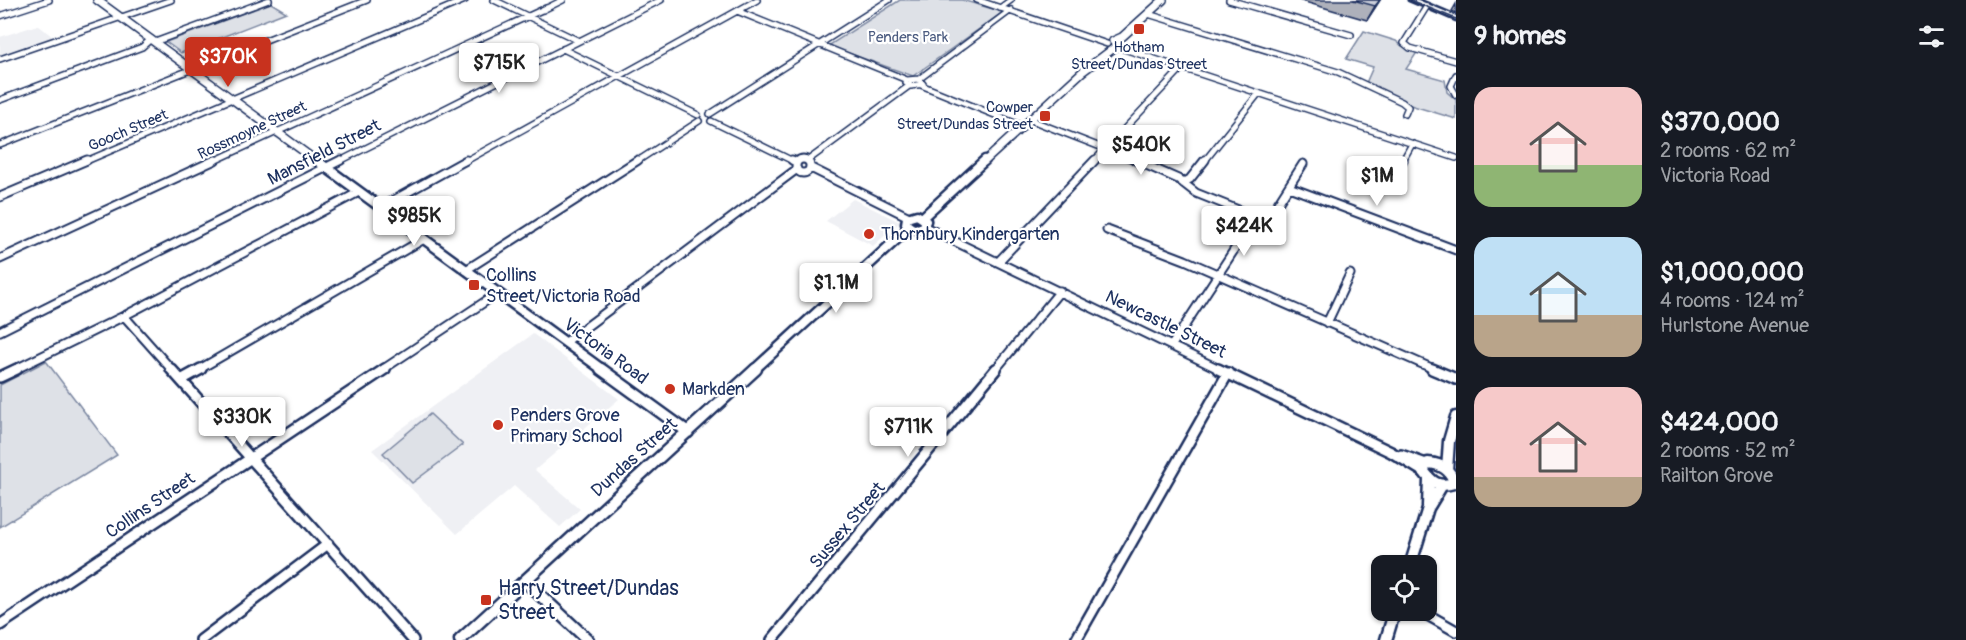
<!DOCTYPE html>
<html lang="en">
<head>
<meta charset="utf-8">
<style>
	:root { --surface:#171b24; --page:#242831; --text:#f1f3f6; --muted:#9ea1a6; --accent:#c8321e }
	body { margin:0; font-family:Pangolin,sans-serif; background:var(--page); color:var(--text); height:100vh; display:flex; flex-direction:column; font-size:22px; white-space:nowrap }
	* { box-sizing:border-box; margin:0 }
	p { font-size:20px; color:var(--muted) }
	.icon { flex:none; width:33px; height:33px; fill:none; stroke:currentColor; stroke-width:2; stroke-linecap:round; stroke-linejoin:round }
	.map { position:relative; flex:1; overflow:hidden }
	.panel { display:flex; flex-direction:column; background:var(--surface); width:510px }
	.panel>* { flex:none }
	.buttons { position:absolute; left:1371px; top:555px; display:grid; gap:12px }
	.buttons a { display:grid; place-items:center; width:66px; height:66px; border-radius:12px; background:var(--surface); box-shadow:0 2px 4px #0004; font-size:30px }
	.price { position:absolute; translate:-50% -51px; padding:0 14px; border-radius:6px; background:#fff; color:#222; font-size:20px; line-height:39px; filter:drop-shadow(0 2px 3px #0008) }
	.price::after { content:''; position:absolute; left:50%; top:36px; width:18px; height:14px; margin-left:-9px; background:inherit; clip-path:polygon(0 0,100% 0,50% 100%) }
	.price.active { background:var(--accent); color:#fff }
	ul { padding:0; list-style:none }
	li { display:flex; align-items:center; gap:18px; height:150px; padding:0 18px }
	li span { display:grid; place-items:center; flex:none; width:168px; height:120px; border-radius:18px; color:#555 }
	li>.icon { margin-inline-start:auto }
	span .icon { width:72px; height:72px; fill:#fffc; stroke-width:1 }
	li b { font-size:26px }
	h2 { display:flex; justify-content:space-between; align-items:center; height:72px; padding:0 18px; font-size:26px }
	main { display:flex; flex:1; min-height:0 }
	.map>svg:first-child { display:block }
	.built { fill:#eff0f4 }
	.green { fill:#dee1e7; stroke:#7c88a2; stroke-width:1.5 }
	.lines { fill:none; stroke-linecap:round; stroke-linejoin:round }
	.minor-far2-casing { stroke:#1b2f5e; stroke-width:8 }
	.minor-far1-casing { stroke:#1b2f5e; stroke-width:11 }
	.minor-casing { stroke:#1b2f5e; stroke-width:14 }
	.tertiary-far2-casing { stroke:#1b2f5e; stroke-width:10 }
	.tertiary-far1-casing { stroke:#1b2f5e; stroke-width:13 }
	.tertiary-casing { stroke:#1b2f5e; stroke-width:15 }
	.secondary-casing { stroke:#1b2f5e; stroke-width:5 }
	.minor-far2 { stroke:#fff; stroke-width:5 }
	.minor-far1 { stroke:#fff; stroke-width:7 }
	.minor { stroke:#fff; stroke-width:9 }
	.tertiary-far2 { stroke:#fff; stroke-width:7 }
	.tertiary-far1 { stroke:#fff; stroke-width:8 }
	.tertiary { stroke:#fff; stroke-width:10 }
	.secondary { fill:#fff; fill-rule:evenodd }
	.tram { stroke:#1b2f5e; stroke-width:1.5 }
	.wall { fill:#aeb1bb; stroke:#1b2f5e; stroke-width:1.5 }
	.shaded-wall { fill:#8d9099; stroke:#1b2f5e; stroke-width:1.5 }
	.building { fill:#caceda; stroke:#1b2f5e; stroke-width:1.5 }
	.poi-dot { fill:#c8321e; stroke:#fff; stroke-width:2 }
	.labels { text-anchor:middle; stroke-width:4.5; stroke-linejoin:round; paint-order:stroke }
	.far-park-label { font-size:15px; fill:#4c5c80; stroke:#fff }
	.far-poi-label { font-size:15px; fill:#1b2f5e; stroke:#fff }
	.far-street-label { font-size:15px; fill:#1b2f5e; stroke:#fff }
	.street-label { font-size:18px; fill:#1b2f5e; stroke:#fff }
	.poi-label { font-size:18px; fill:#1b2f5e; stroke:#fff; text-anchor:start }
	.near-poi-label { font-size:21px; fill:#1b2f5e; stroke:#fff; text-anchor:start }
</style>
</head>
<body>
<main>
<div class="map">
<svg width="1456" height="640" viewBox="0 0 1456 640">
	<rect width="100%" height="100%" fill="#fff"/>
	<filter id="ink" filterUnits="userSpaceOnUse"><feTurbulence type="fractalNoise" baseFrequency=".0167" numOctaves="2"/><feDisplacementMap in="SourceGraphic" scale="12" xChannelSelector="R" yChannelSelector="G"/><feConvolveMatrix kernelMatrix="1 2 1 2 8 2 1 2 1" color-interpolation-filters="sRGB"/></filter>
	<g filter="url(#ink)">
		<path class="built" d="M38,25L53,37L0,56V37Z
			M853,199L900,222L873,246L826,221Z
			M533,334L619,399L535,470L580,509L560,527L514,486L457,534L372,450Z"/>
		<path class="green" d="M900,0H962L1003,12L913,76L828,46Z
			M271,3L286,12L181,53L166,42Z
			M1364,31L1396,41L1402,46L1418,51L1406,69L1445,80L1447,92L1456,100V119L1407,104L1366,83L1373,67L1346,59Z
			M46,361L117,455L0,527V385Z
			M430,414L463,445L412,483L383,453Z"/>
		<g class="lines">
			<defs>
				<path id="minor-far2" d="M494,0L579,41
					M977,0L1107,44
					M1229,0L1351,35
					M1427,6L1404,43L1410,48L1456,61
					M1000,8L1011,0
					M543,10L563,0
					M737,11L907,80
					M1148,14L1338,72L1402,102L1408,107L1405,114
					M0,16L49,0
					M155,42L269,0
					M1118,47L1456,158
					M563,49L698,115
					M0,59L171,0
					M1456,75L1451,86L1456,95
					M919,79L923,84L911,86L906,83L907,80Z
					M919,79L1011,10
					M921,85L1022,126
					M0,100L142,47L151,39
					M710,114L889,0
					M1031,120L1139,162
					M711,121L795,162
					M0,145L367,0
					M807,161L909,86
					M84,162L465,0
					M212,162L546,8
					M338,162L661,0
					M464,162L757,0
					M636,162L699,121
					M1093,162L1183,67
					M1204,162L1259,93
					M1402,162L1412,144"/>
				<path id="minor-far1" d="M796 166a7 7 0 1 1 14 0a7 7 0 1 1-14 0Z
					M792,160L796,162
					M1135,160L1178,179L1196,193L1256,217
					M811,168L909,217
					M1183,183L1190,179L1205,160
					M1389,186L1403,160
					M1289,187L1456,250
					M0,197L87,160
					M381,207L466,160
					M925,227L1221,370
					M1107,230L1185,260L1436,370
					M0,259L215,160
					M998,262L1095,160
					M466,270L638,160
					M124,316L172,370
					M1327,323L1350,274
					M0,331L341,160
					M566,342L797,169
					M1172,345L1255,218L1275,208L1303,164
					M14,370L124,316L359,192
					M198,370L424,239
					M382,370L498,293
					M995,370L1060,291"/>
				<path id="minor" d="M171,369L413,640
					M1218,369L1391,452L1424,472
					M1432,369L1456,379
					M0,377L17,369
					M181,380L201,369
					M1401,455L1426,464
					M1419,610L1456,631
					M0,625L385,369
					M201,640L328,544
					M772,640L996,369
					M1076,640L1228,373"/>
				<path id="tertiary-far2" d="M97,0L318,162
					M1113,41L1122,37L1163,0
					M984,162L1082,72L1114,48"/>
				<path id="tertiary-far1" d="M316,160L603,370
					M917,215L926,221L923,228L913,229L906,224L907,218Z
					M923,217L985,160
					M754,370L910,227"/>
				<path id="tertiary" d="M601,369L688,432
					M1428,463C1441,464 1451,469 1454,483C1439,488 1431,482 1423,470Z
					M1447,470L1449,441L1456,417
					M1428,506L1429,479
					M1410,566L1428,508L1442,485
					M525,581L588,640
					M460,640L756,369
					M1386,640L1395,610"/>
				<path id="secondary" d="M1409,0H1418L1456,16V20Z"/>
			</defs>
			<use href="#minor-far2" class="minor-far2-casing"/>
			<use href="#minor-far1" class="minor-far1-casing"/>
			<use href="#minor" class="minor-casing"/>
			<use href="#tertiary-far2" class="tertiary-far2-casing"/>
			<use href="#tertiary-far1" class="tertiary-far1-casing"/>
			<use href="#tertiary" class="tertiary-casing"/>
			<use href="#secondary" class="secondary-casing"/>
			<use href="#minor-far2" class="minor-far2"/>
			<use href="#minor-far1" class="minor-far1"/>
			<use href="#minor" class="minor"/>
			<use href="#tertiary-far2" class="tertiary-far2"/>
			<use href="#tertiary-far1" class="tertiary-far1"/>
			<use href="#tertiary" class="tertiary"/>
			<use href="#secondary" class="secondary"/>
			<path class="tram" d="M1410,0L1456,19"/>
		</g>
		<path class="wall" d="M1298,0H1380L1367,20Z
			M1456,4V13L1452,11Z"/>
		<path class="shaded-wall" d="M1380,0L1367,20L1375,6Z"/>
		<path class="building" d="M1353,0H1380L1375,6Z"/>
	</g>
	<g class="poi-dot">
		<rect x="1133" y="23" width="12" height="12" rx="3"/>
		<rect x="1039" y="110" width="12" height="12" rx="3"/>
		<circle cx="869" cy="234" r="6"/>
		<rect x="468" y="279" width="12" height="12" rx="3"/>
		<circle cx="670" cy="389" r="6"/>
		<circle cx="498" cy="425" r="6"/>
		<rect x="480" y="594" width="12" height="12" rx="3"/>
	</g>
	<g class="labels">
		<g class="far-park-label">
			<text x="908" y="42">Penders Park</text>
		</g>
		<g class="far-poi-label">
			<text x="1139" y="52">Hotham<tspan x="1139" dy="17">Street/Dundas Street</tspan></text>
			<text x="1033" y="112" text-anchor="end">Cowper<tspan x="1033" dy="17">Street/Dundas Street</tspan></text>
		</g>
		<g class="far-street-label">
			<text transform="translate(128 130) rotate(-23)" y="5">Gooch Street</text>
			<text transform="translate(252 130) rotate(-25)" y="5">Rossmoyne Street</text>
		</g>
		<g class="street-label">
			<text transform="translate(324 152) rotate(-27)" y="6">Mansfield Street</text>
			<text transform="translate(1166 324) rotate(26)" y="6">Newcastle Street</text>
			<text transform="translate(606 351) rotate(36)" y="6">Victoria Road</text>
			<text transform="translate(634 457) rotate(-42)" y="6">Dundas Street</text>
			<text transform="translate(150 505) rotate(-34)" y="6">Collins Street</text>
			<text transform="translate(847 525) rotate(-50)" y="6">Sussex Street</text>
		</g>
		<g class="poi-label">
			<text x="881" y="240">Thornbury Kindergarten</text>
			<text x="486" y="281">Collins<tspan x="486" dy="21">Street/Victoria Road</tspan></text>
			<text x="682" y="395">Markden</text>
			<text x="510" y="421">Penders Grove<tspan x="510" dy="21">Primary School</tspan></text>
		</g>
		<g class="near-poi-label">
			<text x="498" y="595">Harry Street/Dundas<tspan x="498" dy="24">Street</tspan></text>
		</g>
	</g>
</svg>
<div class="buttons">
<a><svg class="icon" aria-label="locate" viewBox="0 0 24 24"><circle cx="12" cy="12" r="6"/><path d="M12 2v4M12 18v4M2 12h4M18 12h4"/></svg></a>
</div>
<b class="price active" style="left:228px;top:88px">$370K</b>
<b class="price" style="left:499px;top:94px">$715K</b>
<b class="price" style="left:1141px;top:176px">$540K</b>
<b class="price" style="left:1377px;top:207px">$1M</b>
<b class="price" style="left:414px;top:247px">$985K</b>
<b class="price" style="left:1244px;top:257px">$424K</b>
<b class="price" style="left:836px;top:314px">$1.1M</b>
<b class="price" style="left:242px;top:448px">$330K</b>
<b class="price" style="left:908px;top:458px">$711K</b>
</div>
<section class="panel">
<h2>9 homes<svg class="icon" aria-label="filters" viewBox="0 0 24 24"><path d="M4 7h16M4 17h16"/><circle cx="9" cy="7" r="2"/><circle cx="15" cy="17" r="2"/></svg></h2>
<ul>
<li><span style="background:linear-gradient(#f6c9c9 65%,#8fb573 0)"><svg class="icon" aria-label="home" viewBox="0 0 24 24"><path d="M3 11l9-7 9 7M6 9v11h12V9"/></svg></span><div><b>$370,000</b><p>2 rooms · 62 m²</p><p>Victoria Road</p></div></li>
<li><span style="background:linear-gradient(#bfe0f5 65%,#b9a48a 0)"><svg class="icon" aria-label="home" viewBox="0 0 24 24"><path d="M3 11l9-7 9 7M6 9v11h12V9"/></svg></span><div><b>$1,000,000</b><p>4 rooms · 124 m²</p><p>Hurlstone Avenue</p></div></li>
<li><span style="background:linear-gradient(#f6c9c9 75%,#b9a48a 0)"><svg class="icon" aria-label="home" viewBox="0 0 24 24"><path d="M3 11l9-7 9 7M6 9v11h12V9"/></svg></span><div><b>$424,000</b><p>2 rooms · 52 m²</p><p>Railton Grove</p></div></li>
</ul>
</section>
</main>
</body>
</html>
